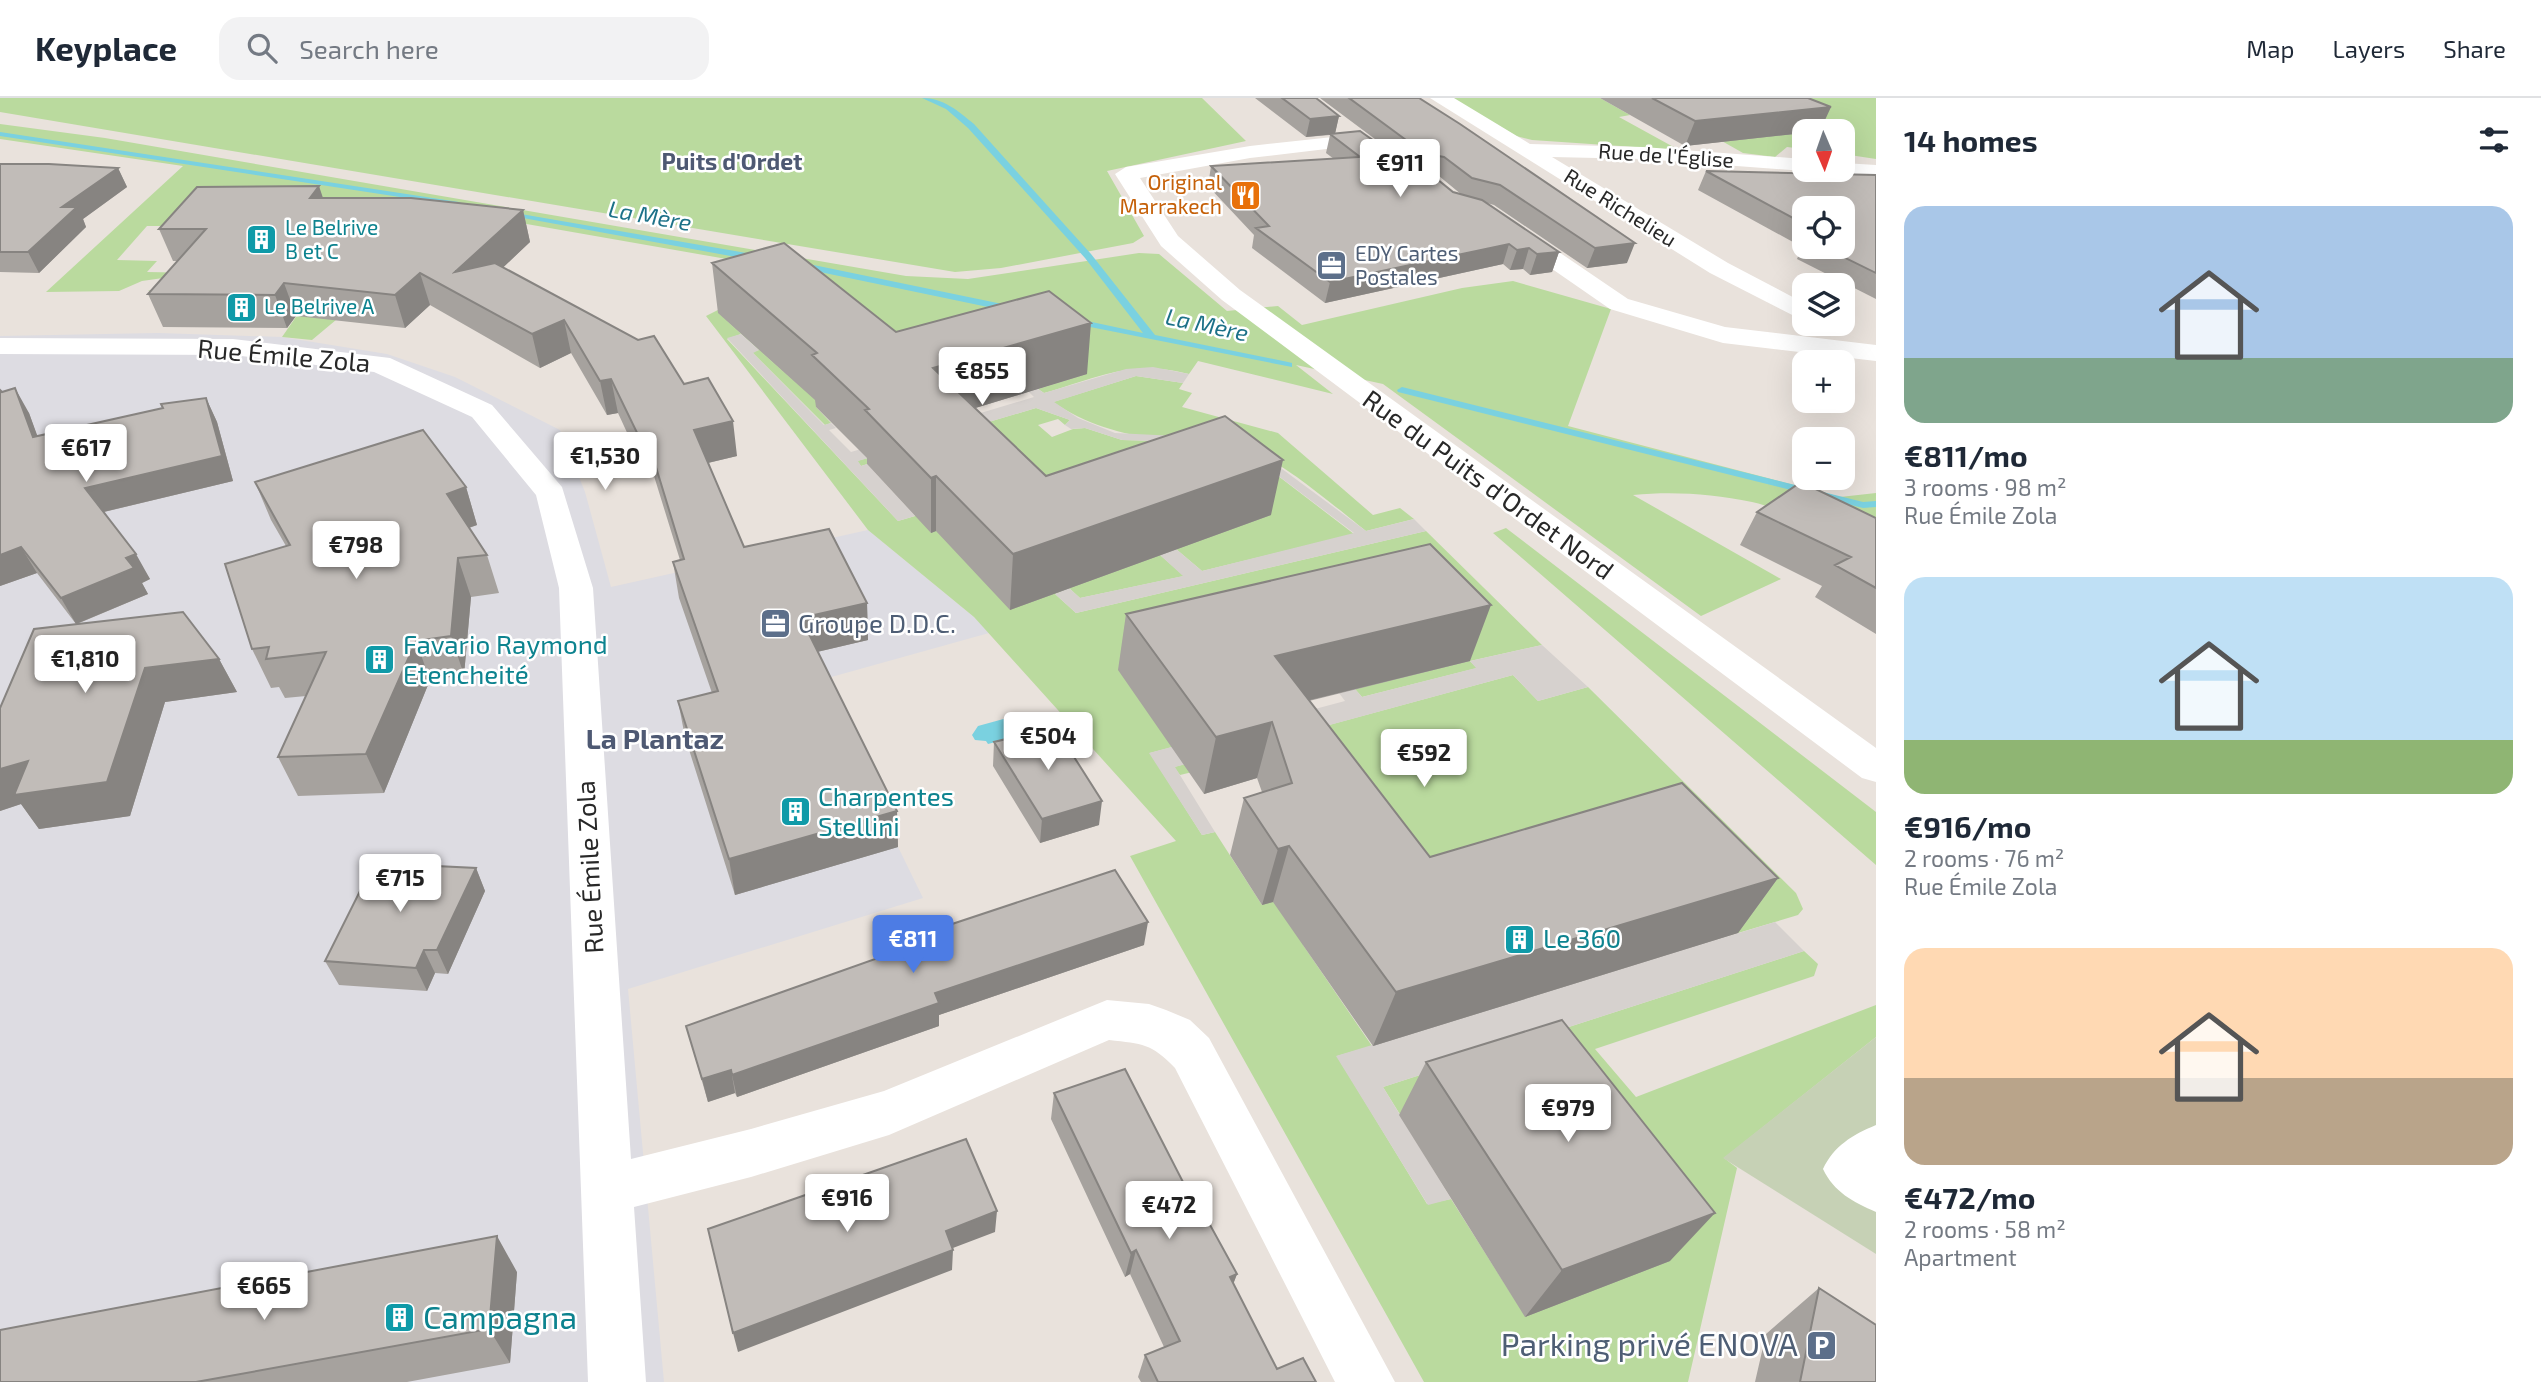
<!DOCTYPE html>
<html lang="en">
<head>
<meta charset="utf-8">
<style>
	:root { --surface:#fff; --page:#f2f2f3; --text:#1f2937; --muted:#747a83; --line:#e0e1e3; --accent:#4d7ce4 }
	body { margin:0; font-family:"Exo 2",sans-serif; background:var(--page); color:var(--text); height:100vh; display:flex; flex-direction:column; font-size:26px; white-space:nowrap }
	* { box-sizing:border-box; margin:0 }
	p { font-size:23px; color:var(--muted) }
	.icon { flex:none; width:38px; height:38px; fill:none; stroke:currentColor; stroke-width:2; stroke-linecap:round; stroke-linejoin:round }
	.map { position:relative; flex:1; overflow:hidden }
	.drawer { display:flex; flex-direction:column; background:var(--surface); width:665px }
	.drawer>* { flex:none }
	.needle { width:46px; rotate:178deg }
	.fabs { position:absolute; left:1792px; top:21px; display:grid; gap:14px }
	.fabs a { display:grid; place-items:center; width:63px; height:63px; border-radius:14px; background:var(--surface); box-shadow:0 7px 28px #0002; font-size:35px }
	.price { position:absolute; translate:-50% -60px; padding:0 16px; border-radius:7px; background:#fff; color:#222; font-size:23px; line-height:46px; filter:drop-shadow(0 2px 4px #0008) }
	.price::after { content:''; position:absolute; left:50%; top:42px; width:21px; height:16px; margin-left:-10px; background:inherit; clip-path:polygon(0 0,100% 0,50% 100%) }
	.price.current { background:var(--accent); color:#fff }
	ul { padding:0; list-style:none }
	li { display:grid; align-content:center; gap:14px; height:371px; padding:0 28px }
	li span { display:grid; place-items:center; height:217px; border-radius:21px; color:#555 }
	li>.icon { margin-inline-start:auto }
	span .icon { width:126px; height:126px; fill:#fffc; stroke-width:1 }
	li b { font-size:30px }
	h2 { display:flex; justify-content:space-between; align-items:center; height:84px; padding:0 28px; font-size:30px }
	header { display:flex; align-items:center; gap:42px; box-sizing:border-box; height:98px; padding:0 35px; background:var(--surface); border-bottom:2px solid var(--line) }
	header strong { font-size:33px }
	nav { display:flex; gap:38px; margin-inline-start:auto; font-size:24px }
	.search { width:490px; height:63px; background:var(--page); display:flex; align-items:center; gap:18px; box-sizing:border-box; padding:0 24px; border-radius:21px; color:var(--muted); font-size:26px }
	main { display:flex; flex:1; min-height:0 }
	.map>svg:first-child { display:block }
	.industrial { fill:#dddce2 }
	.green { fill:#bada9e }
	.cemetery { fill:#c6d1b5 }
	.plaza { fill:#d6d1ce }
	.water { fill:#7ad1e0 }
	.lines { fill:none; stroke-linecap:round; stroke-linejoin:round }
	.stream { fill:#7ad1e0; fill-rule:evenodd }
	.minor { fill:#fff; fill-rule:evenodd }
	.wall { fill:#a6a29e; fill-rule:evenodd }
	.shaded-wall { fill:#878481 }
	.building { fill:#c1bcb8; stroke:#878481; stroke-width:2 }
	.labels { text-anchor:middle; stroke-width:5; stroke-linejoin:round; paint-order:stroke }
	.far-street-label { font-size:21px; fill:#282828; stroke:#fff }
	.far-food-label { font-size:21px; fill:#c56008; stroke:#fff; text-anchor:end }
	.far-culture-label { font-size:21px; fill:#0d838f; stroke:#fff; text-anchor:start }
	.far-service-label { font-size:21px; fill:#4e5e75; stroke:#fff; text-anchor:start }
	.far-neighbourhood-label { font-size:23px; font-weight:bold; fill:#4e5973; stroke:#fff }
	.far-water-label { font-size:23px; font-style:italic; fill:#1c7188; stroke:#fff }
	.street-label { font-size:26px; fill:#282828; stroke:#fff }
	.service-label { font-size:26px; fill:#4e5e75; stroke:#fff; text-anchor:start }
	.culture-label { font-size:26px; fill:#0d838f; stroke:#fff; text-anchor:start }
	.neighbourhood-label { font-size:28px; font-weight:bold; fill:#4e5973; stroke:#fff }
	.near-culture-label { font-size:32px; fill:#0d838f; stroke:#fff; text-anchor:start }
	.near-service-label { font-size:32px; fill:#4e5e75; stroke:#fff; text-anchor:end }
</style>
</head>
<body>
<header>
<strong>Keyplace</strong>
<div class="search"><svg class="icon" aria-label="search" viewBox="0 0 24 24"><circle cx="10" cy="10" r="6"/><path d="M15 15l6 6"/></svg>Search here</div>
<nav><a>Map</a><a>Layers</a><a>Share</a></nav>
</header>
<main>
<div class="map">
<svg width="1876" height="1284" viewBox="0 0 1876 1284">
	<rect width="100%" height="100%" fill="#e9e2dc"/>
	<path class="industrial" d="M158,235L282,239L387,256L455,279L560,332L585,394L611,489L868,432L974,519L989,535L817,583L923,800L628,891L664,1284H0V238Z"/>
	<path class="green" d="M0,0H1202L1246,43L1107,73L1144,138L1133,145L1001,170L955,174L0,14Z
		M1452,0H1600L1630,17L1619,19L1679,52L1532,42L1516,38Z
		M1801,0H1876V61L1843,56V33H1825L1829,32L1819,27L1824,25L1825,21L1782,8Z
		M0,26L105,40L906,178L968,181L1139,155L1159,156L1227,213L1278,208L1302,227L1462,190L1513,183L1611,211L1568,328L1840,399L1876,395V437C1834,445 1793,413 1752,404C1712,396 1674,393 1633,397L1781,481L1701,518L1383,286L1296,267L1333,296L1198,263L1189,276C1131,261 1099,279 1044,295L1038,291L1086,276L816,309L831,325L825,327L752,254L759,252L798,287L718,215L741,236L727,241L898,423L915,418L951,341L861,368L857,363L1036,310L1070,322L1065,327L1058,321L1038,327L1052,339L1073,331L1085,330L1122,342L1158,343L1260,364L1354,436L1202,473L1176,451L1055,496L1076,515L1426,433L1542,547L1470,563L1477,570L1362,599L1355,591L1469,563L1412,502L1221,636L1150,655L1202,737L1215,734L1262,807L1288,651L1180,677L1174,669L1513,577L1538,603L1588,589L1796,795L1803,811L1798,817L1738,835L1303,847L1372,948L1337,958L1427,1106L1451,1101L1525,1218L1383,989L1804,853L1818,866L1814,878L1595,951L1636,999L1876,907V939L1724,1060L1737,1070L1688,1284H1424L1130,758L1176,743L974,519L868,432L706,218L795,173L464,115L312,242L282,239L316,190L202,128H147L117,162L157,163L147,174L202,175L187,192L147,193L161,190L170,179L142,183L119,193L46,194L183,68L0,41Z
		M1804,35V51L1787,49L1775,59L1743,55L1713,38Z
		M1136,278L1183,285L1179,291L1192,295L1182,309L1278,335L1373,417L1400,410L1414,421L1366,433C1347,418 1286,367 1267,361C1195,340 1118,349 1053,304Z
		M1506,430L1876,714V767L1493,435Z
		M1160,457L1184,478L1080,500L1069,490Z"/>
	<path class="cemetery" d="M1876,939V1156L1723,1060Z"/>
	<path class="plaza" d="M741,236L759,252L753,255L824,327L831,325L836,330L829,332L851,354L1034,299L1029,294L1038,291L1044,295L1126,271L1153,269L1189,276L1183,285L1136,278L1054,304L1078,320L1115,335L1218,340L1270,362L1366,433L1414,421L1426,433L1076,515L1055,496L1069,490L1080,500L1183,478L1160,457L1176,451L1202,473L1354,435L1260,364L1158,343L1122,342L1085,330L1071,331L1065,327L1070,322L1036,310L858,363L861,368L867,366L915,418L898,423L727,240Z
		M1542,547L1588,589L1538,603L1513,577L1175,669L1215,734L1202,737L1149,655L1345,603L1339,595L1355,591L1362,599L1476,570L1470,563Z
		M1775,824L1804,853L1383,989L1451,1101L1428,1107L1336,958Z"/>
	<path class="water" d="M1029,614L1041,632L988,646L986,643L975,642L972,637L978,628Z"/>
	<g class="lines">
		<path class="stream" d="M922,0C944,0 958,13 974,26L1091,156L1155,237L1288,264L1292,265V269L1070,225V221L1073,220L1143,235L1085,160L968,30L946,11Z
			M0,34L459,104L463,106L459,108L0,38Z
			M503,113L758,157L762,160L758,163L506,117L502,115Z
			M799,164L1012,208L1017,211L1012,214L796,169V165Z
			M1402,289L1863,404L1876,403V409L1863,410L1398,294L1397,292Z"/>
		<path class="minor" d="M1430,0H1454L1530,46L1643,49L1804,61V72H1811L1804,73L1643,61L1552,59L1728,165L1804,205V223L1710,175Z
			M1361,36L1368,38L1371,42L1368,46L1250,60L1140,80L1178,138L1240,192L1876,650V684L1862,680L1222,202L1161,148L1115,76L1126,69L1250,48Z
			M1843,65L1876,67V81L1835,76L1833,72H1843Z
			M1514,127L1522,129L1628,201L1725,229L1876,247V263L1723,245L1610,211L1506,139L1502,134L1506,129Z
			M0,240L233,241L390,260L492,307L562,389L593,490L631,1061L751,1031L884,993L1107,902L1149,906L1166,912L1190,922L1209,940L1395,1284H1335L1175,970C1151,945 1143,946 1109,942L889,1037L751,1079L634,1109L646,1284H588L559,490L536,397L472,319L374,274L233,257L0,256Z
			M1876,1027V1114C1853,1104 1834,1094 1823,1071C1834,1048 1852,1037 1876,1027Z"/>
	</g>
	<path class="wall" d="M1255,0H1316L1339,18L1335,35L1384,50H1387L1320,0H1419L1627,165L1587,170L1494,107L1487,105L1559,154L1552,174L1530,177L1523,171L1510,172L1503,166L1325,205L1252,150L1254,137L1208,88L1211,68L1334,61L1326,55L1330,37L1306,39ZM1432,77L1439,78L1462,97L1453,94Z
		M1600,0H1808L1804,35L1685,48Z
		M0,66L118,70L127,89L83,121L86,129L39,175L0,174Z
		M1706,73L1876,77V201L1797,161L1802,149L1698,92ZM1804,110L1843,149H1804Z
		M323,100L523,112L530,144L503,169L684,286L737,358L708,365L744,449L867,505L868,542L817,554L897,713L898,749L735,797L685,639L678,603L712,595L679,500L673,464L680,462L654,378L648,380L618,315L607,317L571,255L540,270L430,207L405,230L296,218L287,230L163,229L148,196L178,163H173L159,131Z
		M712,165L896,234L1087,276L975,310L1046,378L1271,417L1010,512L936,433L931,435L867,366V360L816,309L815,302L718,215Z
		M0,292L2,294L29,315L37,338L206,300L217,324L233,383L104,414L150,481L142,485L148,496L77,526L219,561L237,594L165,604L130,718L39,731L21,706L0,713V610L76,526L37,475L0,488Z
		M255,384L466,389L477,427L469,430L487,457L499,495L471,499L464,577L430,582L384,695L298,698L278,659L306,598L285,600L279,589L271,590L252,551L286,448L271,422Z
		M1757,414L1876,420V536L1815,499L1822,488L1740,447Z
		M1126,516L1470,563L1309,603L1430,759L1778,780L1738,835L1373,948L1273,804L1262,807L1230,757L1244,700L1262,694L1257,680L1204,696L1118,572Z
		M994,644L1099,727L1040,745L993,668Z
		M476,770L485,793L448,876L435,875L427,893L339,887L325,863Z
		M909,842L1144,847L939,917V928L737,999L735,995L708,1004L686,928L909,849Z
		M1426,964L1670,1163L1525,1219L1399,1017Z
		M1054,995L1205,1127L1237,1176L1233,1186L1277,1271L1316,1284H1141L1138,1279L1145,1257L1164,1249L1130,1176L1125,1179L1051,1021Z
		M517,1174L510,1265L407,1284H0Z
		M1819,1190L1876,1284H1755L1766,1236Z"/>
	<path class="shaded-wall" d="M1831,9L1820,33H1804V35L1685,48L1695,23Z
		M1339,18L1335,36L1306,39L1310,21Z
		M1433,57L1428,76L1417,83L1422,63Z
		M118,70L127,89L83,121L86,129L39,175L28,154L62,109Z
		M319,88L329,118L310,100Z
		M523,112L530,144L469,202L455,174Z
		M1635,145L1627,165L1587,170L1595,150Z
		M1509,146L1503,166L1325,205L1330,184Z
		M1529,150L1523,171L1510,172L1517,152Z
		M1559,154L1552,174L1530,177L1537,156Z
		M420,175L430,207L405,230L395,197Z
		M284,185L296,218L287,230L275,197Z
		M564,222L571,255L540,270L532,236Z
		M1091,225L1087,276L933,323V270Z
		M611,281L618,315L607,317L600,283Z
		M15,290L29,315L47,364L33,339Z
		M206,300L217,324L233,383L99,415L85,390Z
		M733,323L737,358L699,367L694,332Z
		M648,343L654,378L648,380L642,345Z
		M1283,362L1271,417L1010,512L1013,456Z
		M936,378V433L931,435V380Z
		M466,389L477,427L459,433L447,396Z
		M21,449L37,475L0,488V457Z
		M136,456L150,481L142,485L148,496L76,526L61,500L126,460Z
		M458,460L471,499L464,577L451,538Z
		M867,505L868,542L804,557L801,520Z
		M1491,507L1470,563L1261,614L1275,558Z
		M416,543L430,582L384,695L366,656Z
		M219,561L237,594L165,604L130,718L39,731L21,706L0,713V671L28,663L145,570Z
		M1272,624L1257,680L1204,696L1216,639Z
		M1102,703L1099,727L1040,745L1042,721Z
		M897,713L898,749L735,797L729,761Z
		M1289,748L1273,804L1262,807L1278,751Z
		M476,770L485,793L448,876L437,852Z
		M1778,780L1738,835L1373,948L1396,894Z
		M1148,824L1144,847L939,917V928L737,999L732,977L935,895Z
		M424,852L435,875L427,893L416,870Z
		M731,972L735,995L708,1004L702,981Z
		M997,1113L995,1134L945,1153L946,1133Z
		M1715,1115L1670,1163L1525,1219L1562,1172Z
		M497,1138L517,1174L510,1265L489,1231Z
		M953,1152L952,1172L738,1254L733,1235Z
		M1136,1152L1130,1176L1125,1179L1131,1155Z
		M1237,1176L1228,1200L1230,1179Z"/>
	<path class="building" d="M1282,0H1316L1339,18L1310,21Z
		M1349,0H1419L1460,26L1635,145L1595,150L1500,87L1472,80L1444,59L1433,57L1422,63L1421,68L1453,94L1482,102L1559,154L1537,156L1529,150L1517,152L1509,146L1330,184L1256,130L1269,128L1211,68L1360,59L1330,36L1360,33L1384,50H1401L1406,42Z
		M1652,0H1808L1831,9L1695,23Z
		M0,66H49L118,70L62,109H77L28,154H0Z
		M1706,73L1876,77V175L1823,149H1843V110H1804V126Z
		M319,88L310,100H411L523,112L455,174L495,165L638,242L654,238L684,286L708,280L733,323L694,332L744,449L829,431L867,505L801,520L897,713L729,761L678,603L718,593L673,464L684,461L648,343L642,345L611,281L600,283L564,222L532,236L420,175L395,197L284,185L275,197L148,196L206,131H159L197,89Z
		M784,145L896,234L1049,193L1091,225L933,270L1046,378L1225,318L1283,362L1013,456L936,378L931,380L865,312L869,311L812,257L817,255L712,165Z
		M15,290L33,339L163,310L161,306L206,300L222,358L85,390L136,456L126,460L134,470L61,500L21,449L0,457V292L2,294Z
		M423,332L466,389L447,396L487,457L458,460L451,538L416,543L366,656L278,659L326,554L266,561L269,549L252,551L225,466L290,447L255,384Z
		M1801,384L1876,420V490L1835,467L1851,459L1757,414Z
		M1430,446L1491,507L1275,558L1430,759L1682,685L1778,780L1396,894L1289,748L1278,751L1244,700L1292,685L1272,624L1216,639L1126,516Z
		M183,514L219,561L145,570L107,684L14,697L28,663L0,671V610L34,531Z
		M1055,629L1102,703L1042,721L994,644Z
		M374,765L476,770L437,852H424L416,870L325,863Z
		M1115,772L1148,824L935,895L939,905L732,977L731,972L702,981L686,928L912,848L909,842L934,832Z
		M1562,922L1715,1115L1562,1172L1426,964Z
		M1125,971L1205,1127L1209,1125L1237,1176L1230,1179L1277,1271L1303,1260L1316,1284H1158L1145,1257L1180,1243L1136,1152L1131,1155L1054,995Z
		M966,1041L997,1113L946,1133L953,1152L733,1235L708,1131Z
		M497,1138L489,1231L196,1284H0V1232Z
		M1819,1190L1876,1227V1284H1800Z"/>
	<defs>
		<symbol id="restaurant-square" viewBox="-11 -11 22 22"><rect x="-9" y="-9" width="18" height="18" rx="4" fill="#e8710a" stroke="#fff"/><path d="M-5-6h1v4h1v-4h1v4h1v-4h1v5L-1.5 .5V6h-2V.5L-5-1ZM5-6V6H3V1.5H1.5Q1.5-4 5-6Z" fill="#fff"/></symbol>
		<symbol id="building-square" viewBox="-11 -11 22 22"><rect x="-9" y="-9" width="18" height="18" rx="4" fill="#0f9aa8" stroke="#fff"/><path d="M-4-6H4V6H1V3H-1V6H-4ZM-2.5-4.3h1.7v1.8h-1.7ZM.8-4.3h1.7v1.8H.8ZM-2.5-1h1.7V.8h-1.7ZM.8-1h1.7V.8H.8Z" fill="#fff"/></symbol>
		<symbol id="office-square" viewBox="-11 -11 22 22"><rect x="-9" y="-9" width="18" height="18" rx="4" fill="#5c6f8a" stroke="#fff"/><path d="M-6-3h4V-5.5h4V-3h4V5H-6ZM-1-4.5V-3h2v-1.5ZM-6 0V1H6V0Z" fill="#fff"/></symbol>
		<symbol id="parking-square" viewBox="-11 -11 22 22"><rect x="-9" y="-9" width="18" height="18" rx="4" fill="#5c6f8a" stroke="#fff"/><path d="M-3.5-5.5H1a3.5 3.5 0 0 1 0 7H-1V5.5H-3.5ZM-1-3.4V-.6H.8a1.4 1.4 0 0 0 0-2.8Z" fill="#fff"/></symbol>
	</defs>
	<g fill-rule="evenodd">
		<use href="#restaurant-square" x="1228" y="80" width="35" height="35"/>
		<use href="#building-square" x="244" y="124" width="35" height="35"/>
		<use href="#office-square" x="1314" y="150" width="35" height="35"/>
		<use href="#building-square" x="224" y="192" width="35" height="35"/>
		<use href="#office-square" x="758" y="508" width="35" height="35"/>
		<use href="#building-square" x="362" y="544" width="35" height="35"/>
		<use href="#building-square" x="778" y="696" width="35" height="35"/>
		<use href="#building-square" x="1502" y="824" width="35" height="35"/>
		<use href="#building-square" x="382" y="1202" width="35" height="35"/>
		<use href="#parking-square" x="1804" y="1230" width="35" height="35"/>
	</g>
	<g class="labels">
		<g class="far-street-label">
			<text transform="translate(1666 58) rotate(4)" y="7">Rue de l'Église</text>
			<text transform="translate(1620 110) rotate(32)" y="7">Rue Richelieu</text>
		</g>
		<g class="far-food-label">
			<text x="1222" y="92">Original<tspan x="1222" dy="24">Marrakech</tspan></text>
		</g>
		<g class="far-culture-label">
			<text x="285" y="137">Le Belrive<tspan x="285" dy="24">B et C</tspan></text>
			<text x="264" y="216">Le Belrive A</text>
		</g>
		<g class="far-service-label">
			<text x="1355" y="163">EDY Cartes<tspan x="1355" dy="24">Postales</tspan></text>
		</g>
		<g class="far-neighbourhood-label">
			<text x="732" y="72">Puits d'Ordet</text>
		</g>
		<g class="far-water-label">
			<text transform="translate(650 118) rotate(10)" y="8">La Mère</text>
			<text transform="translate(1207 227) rotate(12)" y="8">La Mère</text>
		</g>
		<g class="street-label">
			<text transform="translate(284 258) rotate(5)" y="9">Rue Émile Zola</text>
			<text transform="translate(1488 387) rotate(36)" y="9">Rue du Puits d'Ordet Nord</text>
			<text transform="translate(590 769) rotate(-93)" y="9">Rue Émile Zola</text>
		</g>
		<g class="service-label">
			<text x="798" y="535">Groupe D.D.C.</text>
		</g>
		<g class="culture-label">
			<text x="403" y="556">Favario Raymond<tspan x="403" dy="30">Etencheité</tspan></text>
			<text x="818" y="708">Charpentes<tspan x="818" dy="30">Stellini</tspan></text>
			<text x="1543" y="850">Le 360</text>
		</g>
		<g class="neighbourhood-label">
			<text x="655" y="651">La Plantaz</text>
		</g>
		<g class="near-culture-label">
			<text x="423" y="1231">Campagna</text>
		</g>
		<g class="near-service-label">
			<text x="1798" y="1258">Parking privé ENOVA</text>
		</g>
	</g>
</svg>
<div class="fabs">
<a><svg class="needle" viewBox="-14 -14 28 28"><path d="M0-13l5 13h-10z" fill="#e53935"/><path d="M0 13l5-13h-10z" fill="#747a83"/></svg></a>
<a><svg class="icon" aria-label="locate" viewBox="0 0 24 24"><circle cx="12" cy="12" r="6"/><path d="M12 2v4M12 18v4M2 12h4M18 12h4"/></svg></a>
<a><svg class="icon" aria-label="layers" viewBox="0 0 24 24"><path d="M12 4l9 5-9 5-9-5zM3 14l9 5 9-5"/></svg></a>
<a>+</a>
<a>−</a>
</div>
<b class="price" style="left:1400px;top:101px">€911</b>
<b class="price" style="left:982px;top:309px">€855</b>
<b class="price" style="left:86px;top:386px">€617</b>
<b class="price" style="left:605px;top:394px">€1,530</b>
<b class="price" style="left:356px;top:483px">€798</b>
<b class="price" style="left:85px;top:597px">€1,810</b>
<b class="price" style="left:1048px;top:674px">€504</b>
<b class="price" style="left:1424px;top:691px">€592</b>
<b class="price" style="left:400px;top:816px">€715</b>
<b class="price current" style="left:913px;top:877px">€811</b>
<b class="price" style="left:1568px;top:1046px">€979</b>
<b class="price" style="left:847px;top:1136px">€916</b>
<b class="price" style="left:1169px;top:1143px">€472</b>
<b class="price" style="left:264px;top:1224px">€665</b>
</div>
<section class="drawer">
<h2>14 homes<svg class="icon" aria-label="filters" viewBox="0 0 24 24"><path d="M4 7h16M4 17h16"/><circle cx="9" cy="7" r="2"/><circle cx="15" cy="17" r="2"/></svg></h2>
<ul>
<li><span style="background:linear-gradient(#a9c7e8 70%,#7fa58c 0)"><svg class="icon" aria-label="home" viewBox="0 0 24 24"><path d="M3 11l9-7 9 7M6 9v11h12V9"/></svg></span><div><b>€811/mo</b><p>3 rooms · 98 m²</p><p>Rue Émile Zola</p></div></li>
<li><span style="background:linear-gradient(#bfe0f5 75%,#8fb573 0)"><svg class="icon" aria-label="home" viewBox="0 0 24 24"><path d="M3 11l9-7 9 7M6 9v11h12V9"/></svg></span><div><b>€916/mo</b><p>2 rooms · 76 m²</p><p>Rue Émile Zola</p></div></li>
<li><span style="background:linear-gradient(#ffd9b3 60%,#b9a48a 0)"><svg class="icon" aria-label="home" viewBox="0 0 24 24"><path d="M3 11l9-7 9 7M6 9v11h12V9"/></svg></span><div><b>€472/mo</b><p>2 rooms · 58 m²</p><p>Apartment</p></div></li>
</ul>
</section>
</main>
</body>
</html>
